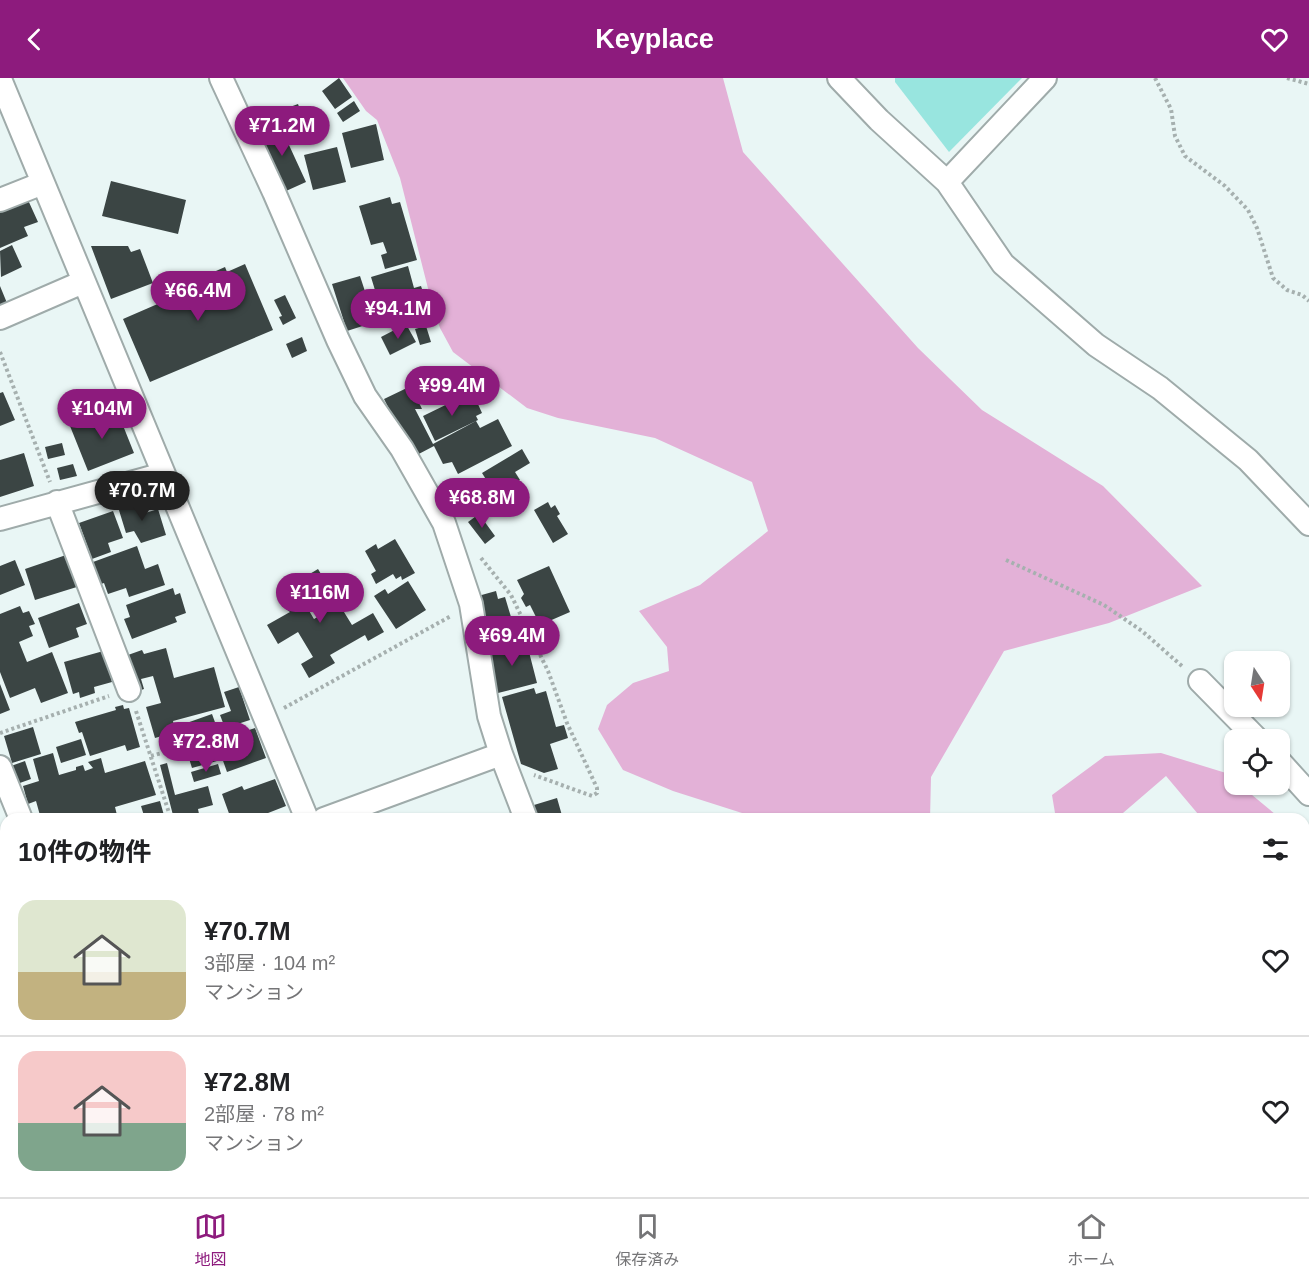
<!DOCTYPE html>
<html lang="ja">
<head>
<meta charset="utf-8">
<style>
	:root { --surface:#fff; --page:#f2f2f2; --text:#202124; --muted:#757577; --line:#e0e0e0; --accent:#8d1b7d }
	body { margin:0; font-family:Helvetica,"Noto Sans JP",sans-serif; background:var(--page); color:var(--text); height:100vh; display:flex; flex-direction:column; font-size:22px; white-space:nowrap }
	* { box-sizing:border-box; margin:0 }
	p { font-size:20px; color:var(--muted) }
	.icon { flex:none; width:33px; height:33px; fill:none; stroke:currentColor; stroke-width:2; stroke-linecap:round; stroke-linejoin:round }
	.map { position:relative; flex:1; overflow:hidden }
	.sheet { position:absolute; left:0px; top:735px; width:1310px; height:384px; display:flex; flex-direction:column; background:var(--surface); border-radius:18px 18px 0 0; box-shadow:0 2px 4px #0004 }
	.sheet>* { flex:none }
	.needle { width:39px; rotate:168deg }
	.controls { position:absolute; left:1224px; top:573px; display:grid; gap:12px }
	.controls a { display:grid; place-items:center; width:66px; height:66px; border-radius:12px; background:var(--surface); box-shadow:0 2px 4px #0004; font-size:30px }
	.price { position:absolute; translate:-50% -51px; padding:0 14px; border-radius:21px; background:var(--accent); color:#fff; font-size:20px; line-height:39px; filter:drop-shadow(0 2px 3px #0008) }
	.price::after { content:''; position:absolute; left:50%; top:36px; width:18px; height:14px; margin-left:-9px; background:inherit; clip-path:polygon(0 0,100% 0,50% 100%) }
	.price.selected { background:#222; color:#fff }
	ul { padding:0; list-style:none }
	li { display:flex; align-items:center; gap:18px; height:150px; padding:0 18px }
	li+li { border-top:2px solid var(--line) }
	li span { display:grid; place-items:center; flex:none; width:168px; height:120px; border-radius:18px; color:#555 }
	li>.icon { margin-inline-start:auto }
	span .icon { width:72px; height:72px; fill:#fffc; stroke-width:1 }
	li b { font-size:26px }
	h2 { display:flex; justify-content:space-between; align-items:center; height:72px; padding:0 18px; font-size:26px }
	header { display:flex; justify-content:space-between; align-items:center; height:78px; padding:0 18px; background:var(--accent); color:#fff; font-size:27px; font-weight:700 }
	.menu { display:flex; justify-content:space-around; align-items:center; height:84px; border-top:2px solid var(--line); background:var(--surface); font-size:16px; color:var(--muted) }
	.menu a { display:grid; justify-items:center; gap:3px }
	.menu .selected { color:var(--accent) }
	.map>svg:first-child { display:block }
	.forest { fill:#e3b1d7 }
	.water { fill:#98e5df }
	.building { fill:#3b4544 }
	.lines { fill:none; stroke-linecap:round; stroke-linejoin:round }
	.minor-casing { stroke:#9fabaa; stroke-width:26 }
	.path { stroke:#a6b0af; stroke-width:4; stroke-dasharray:3 3; stroke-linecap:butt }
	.minor { stroke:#fff; stroke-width:22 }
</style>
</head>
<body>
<header><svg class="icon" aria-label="back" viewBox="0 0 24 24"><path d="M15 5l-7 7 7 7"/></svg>Keyplace<svg class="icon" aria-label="heart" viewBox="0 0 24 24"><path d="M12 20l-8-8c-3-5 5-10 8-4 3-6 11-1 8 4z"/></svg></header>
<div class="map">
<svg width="1309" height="1119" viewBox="0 0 1309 1119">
	<rect width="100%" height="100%" fill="#e9f6f5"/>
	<path class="forest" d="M343,0H723L743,74L918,270L982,332L1103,408L1202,508L1109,545L1004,573L931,699L930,741H745L742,735L673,713L623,692L598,651L607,627L633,605L669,593L667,569L639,533L700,507L768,453L752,404L655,360L558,340L527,330L453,274L440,250L434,234L400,100L377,42L366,33Z
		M1161,675L1226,695L1234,702V706L1240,707L1281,741H1211L1198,736L1166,698L1116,741H1056L1052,717L1105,678Z
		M824,1113H1223V1119H826Z"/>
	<path class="water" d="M895,0H1022L949,74L895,4Z"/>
	<path class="building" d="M339,0L352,19L335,31L322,13Z
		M354,23L360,33L343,44L337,35Z
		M298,26L303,40L288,46L282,32Z
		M275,45L280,56L283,54L306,104L286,113L258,52Z
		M376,46L384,82L351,90L342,55Z
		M337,69L346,104L313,112L304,77Z
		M111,103L186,122L178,156L102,138Z
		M390,119L392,126L400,124L417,182L385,191L381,177L387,175L383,164L371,167L359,128Z
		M28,122L38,144L24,149L28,158L0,170V133Z
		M12,167L22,189L1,199L0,173Z
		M91,168H128L131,174L140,171L153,205L111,221Z
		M245,186L273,252L150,304L123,241L176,218L173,212L225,189L227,194Z
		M408,188L414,210L421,208L428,229L384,242L371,199Z
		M360,198L375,244L347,253L332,206Z
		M0,208L7,225L0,227Z
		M285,217L296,240L283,247L279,239L282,238L274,222Z
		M406,246L416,264L390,277L381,259Z
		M426,248L431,264L420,267L415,251Z
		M302,259L307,273L292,280L286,266Z
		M411,308L422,331H415L433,366L476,343L480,350L498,341L512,368L458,396L452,384L443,386L434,368L413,379L384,321Z
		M3,314L15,342L0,348V315Z
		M468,316L473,326L477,324L482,335L476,338L478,342L435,363L423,338Z
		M116,330L134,375L88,393L70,348Z
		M62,365L65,377L48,381L45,369Z
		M522,371L530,385L515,394L520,402L501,413L496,408L492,411L482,395Z
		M24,375L34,408L0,419V382Z
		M73,386L77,398L60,402L57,390Z
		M138,422L142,436L158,431L166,457L141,465L134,453L126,455L118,429Z
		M548,424L551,430L555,427L560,436L557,438L568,456L553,465L534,432Z
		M113,433L123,460L108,465L111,474L92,481L79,445Z
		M479,436L495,458L485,466L468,444Z
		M395,461L415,495L402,502L401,498L396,501L393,496L376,506L371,496L376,493L365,473L376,466L378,471Z
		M137,468L145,491L158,486L165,507L129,519L126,510L108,516L104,505L101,506L93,484Z
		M69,476L80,508L35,522L25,491Z
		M15,482L25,507L0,517V488Z
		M549,488L570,534L540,547L530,527L526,529L521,520L524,516L517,502Z
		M318,491L333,516L308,531L314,541L339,526L352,547L373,535L384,554L368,563L365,557L330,577L335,585L309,600L301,586L313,579L298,554L278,566L267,547L290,534L282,528L295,521L288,509Z
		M408,503L426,532L396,551L374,518L385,511L388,516Z
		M173,510L175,517L180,515L186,535L175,539L177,544L132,561L124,541L130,539L126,527Z
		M496,513L498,521L505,519L511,539L486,546L478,518Z
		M79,525L87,546L76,550L79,559L49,570L38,540Z
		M20,528L23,535L29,533L35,546L29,548L33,558L19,564L27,584L52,574L68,615L41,625L35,610L10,620L0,594V536Z
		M514,543L518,560L492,567L488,549Z
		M518,564L520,572L528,570L537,605L498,615L487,572Z
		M166,570L174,600L214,589L225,629L173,643L176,654L155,660L146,629L161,625L153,598L141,601L144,611L138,613L128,577L142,572L144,576Z
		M107,572L111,588L108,589L112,604L94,609L95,615L80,620L79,614L73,616L64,584Z
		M0,606L10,632L0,636Z
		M239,609L250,642L225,650L220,637L231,633L224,614Z
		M534,610L536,616L546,613L556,649L564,647L568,660L550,666L558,691L544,695L521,686L502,619Z
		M123,627L124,631L129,630L140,669L127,673L125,667L90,678L82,654L79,655L75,644L116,632L115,629Z
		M212,636L216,647L185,658L181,647Z
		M33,649L41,676L12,685L4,658Z
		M255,650L266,680L227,694L216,663Z
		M81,661L86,677L61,685L56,669Z
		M213,667L217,683L192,690L187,674Z
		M53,675L59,697L76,692V689L83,687L85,693L93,690L88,684L101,680L105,695L145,683L156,717L115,729L118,741H41L36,723L28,726L23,708L39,703L33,681Z
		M25,683L31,701L17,706L11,688Z
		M167,685L175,717L208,708L213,727L198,731L200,741H174L160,687Z
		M218,686L221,696L194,704L191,694Z
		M275,701L286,728L253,741H231L222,716L242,708L244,712Z
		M557,720L563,741H538L534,727Z
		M160,723L165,741H145L141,728Z
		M0,793L6,808V990L0,992Z
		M279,1113H310L311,1119H281Z
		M314,1113H349L350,1119H315Z
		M451,1113H471L453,1119Z
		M502,1113L505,1119H487Z
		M743,1113H820L822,1119H745Z"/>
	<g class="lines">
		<defs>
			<path id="minor" d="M221,0L274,114L338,262L365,318L402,371L444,445L471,526L489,638L501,676L526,741
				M839,0L879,42L947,104L1003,186L1096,267L1160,310L1248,382L1309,446
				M0,1L307,741
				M947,104L1045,0
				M0,122L43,105
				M0,240L83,204
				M57,424L129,612
				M0,441L163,396
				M1200,603L1258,662
				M1280,684L1309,716
				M0,689L21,741
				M324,741L501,676
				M1304,819L1309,822
				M1304,973L1309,989
				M225,1113L226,1119
				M437,1113L439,1119
				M652,1113L654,1119
				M593,1119L607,1113"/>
		</defs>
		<use href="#minor" class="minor-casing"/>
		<path class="path" d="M1155,0L1171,31L1175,58L1185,78L1225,108L1248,132L1257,150L1273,200L1287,212L1302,217L1309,223
			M1287,0L1309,6
			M0,274L50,404
			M481,480L511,517L548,593L567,645L597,710V715L592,718L534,697
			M1006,482L1104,527L1142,553L1183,589
			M284,630L451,538
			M136,633L171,741
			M0,655L109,618
			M151,678L223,658L245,649"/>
		<use href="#minor" class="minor"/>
	</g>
</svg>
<div class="controls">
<a><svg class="needle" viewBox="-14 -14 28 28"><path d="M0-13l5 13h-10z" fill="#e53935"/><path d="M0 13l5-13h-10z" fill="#757577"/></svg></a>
<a><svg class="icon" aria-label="locate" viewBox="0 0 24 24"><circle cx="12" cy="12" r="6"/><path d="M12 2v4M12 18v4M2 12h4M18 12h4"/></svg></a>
</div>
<b class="price" style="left:282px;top:79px">¥71.2M</b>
<b class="price" style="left:198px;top:244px">¥66.4M</b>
<b class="price" style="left:398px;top:262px">¥94.1M</b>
<b class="price" style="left:452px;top:339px">¥99.4M</b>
<b class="price" style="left:102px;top:362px">¥104M</b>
<b class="price selected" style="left:142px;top:444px">¥70.7M</b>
<b class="price" style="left:482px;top:451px">¥68.8M</b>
<b class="price" style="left:320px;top:546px">¥116M</b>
<b class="price" style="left:512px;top:589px">¥69.4M</b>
<b class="price" style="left:206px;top:695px">¥72.8M</b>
<section class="sheet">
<h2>10件の物件<svg class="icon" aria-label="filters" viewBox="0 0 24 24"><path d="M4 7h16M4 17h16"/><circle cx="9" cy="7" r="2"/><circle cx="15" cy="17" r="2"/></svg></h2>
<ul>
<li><span style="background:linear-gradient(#dfe7d0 60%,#c2b280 0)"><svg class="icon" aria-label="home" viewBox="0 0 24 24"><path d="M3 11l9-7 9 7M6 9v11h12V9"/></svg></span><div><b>¥70.7M</b><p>3部屋 · 104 m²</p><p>マンション</p></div><svg class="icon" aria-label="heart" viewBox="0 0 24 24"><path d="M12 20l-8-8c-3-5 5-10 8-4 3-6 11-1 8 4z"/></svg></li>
<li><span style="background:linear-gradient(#f6c9c9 60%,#7fa58c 0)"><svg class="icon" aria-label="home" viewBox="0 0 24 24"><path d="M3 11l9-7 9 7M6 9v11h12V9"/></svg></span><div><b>¥72.8M</b><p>2部屋 · 78 m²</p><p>マンション</p></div><svg class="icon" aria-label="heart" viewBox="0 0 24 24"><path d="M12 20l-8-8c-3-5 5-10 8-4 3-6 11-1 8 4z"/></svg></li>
</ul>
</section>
</div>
<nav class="menu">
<a class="selected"><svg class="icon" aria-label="map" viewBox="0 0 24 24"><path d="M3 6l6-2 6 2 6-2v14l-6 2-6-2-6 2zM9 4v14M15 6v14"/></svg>地図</a>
<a><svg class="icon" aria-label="saved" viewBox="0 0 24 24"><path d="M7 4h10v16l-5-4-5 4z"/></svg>保存済み</a>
<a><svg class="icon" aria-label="home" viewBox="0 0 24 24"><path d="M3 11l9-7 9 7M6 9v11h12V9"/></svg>ホーム</a>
</nav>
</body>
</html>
